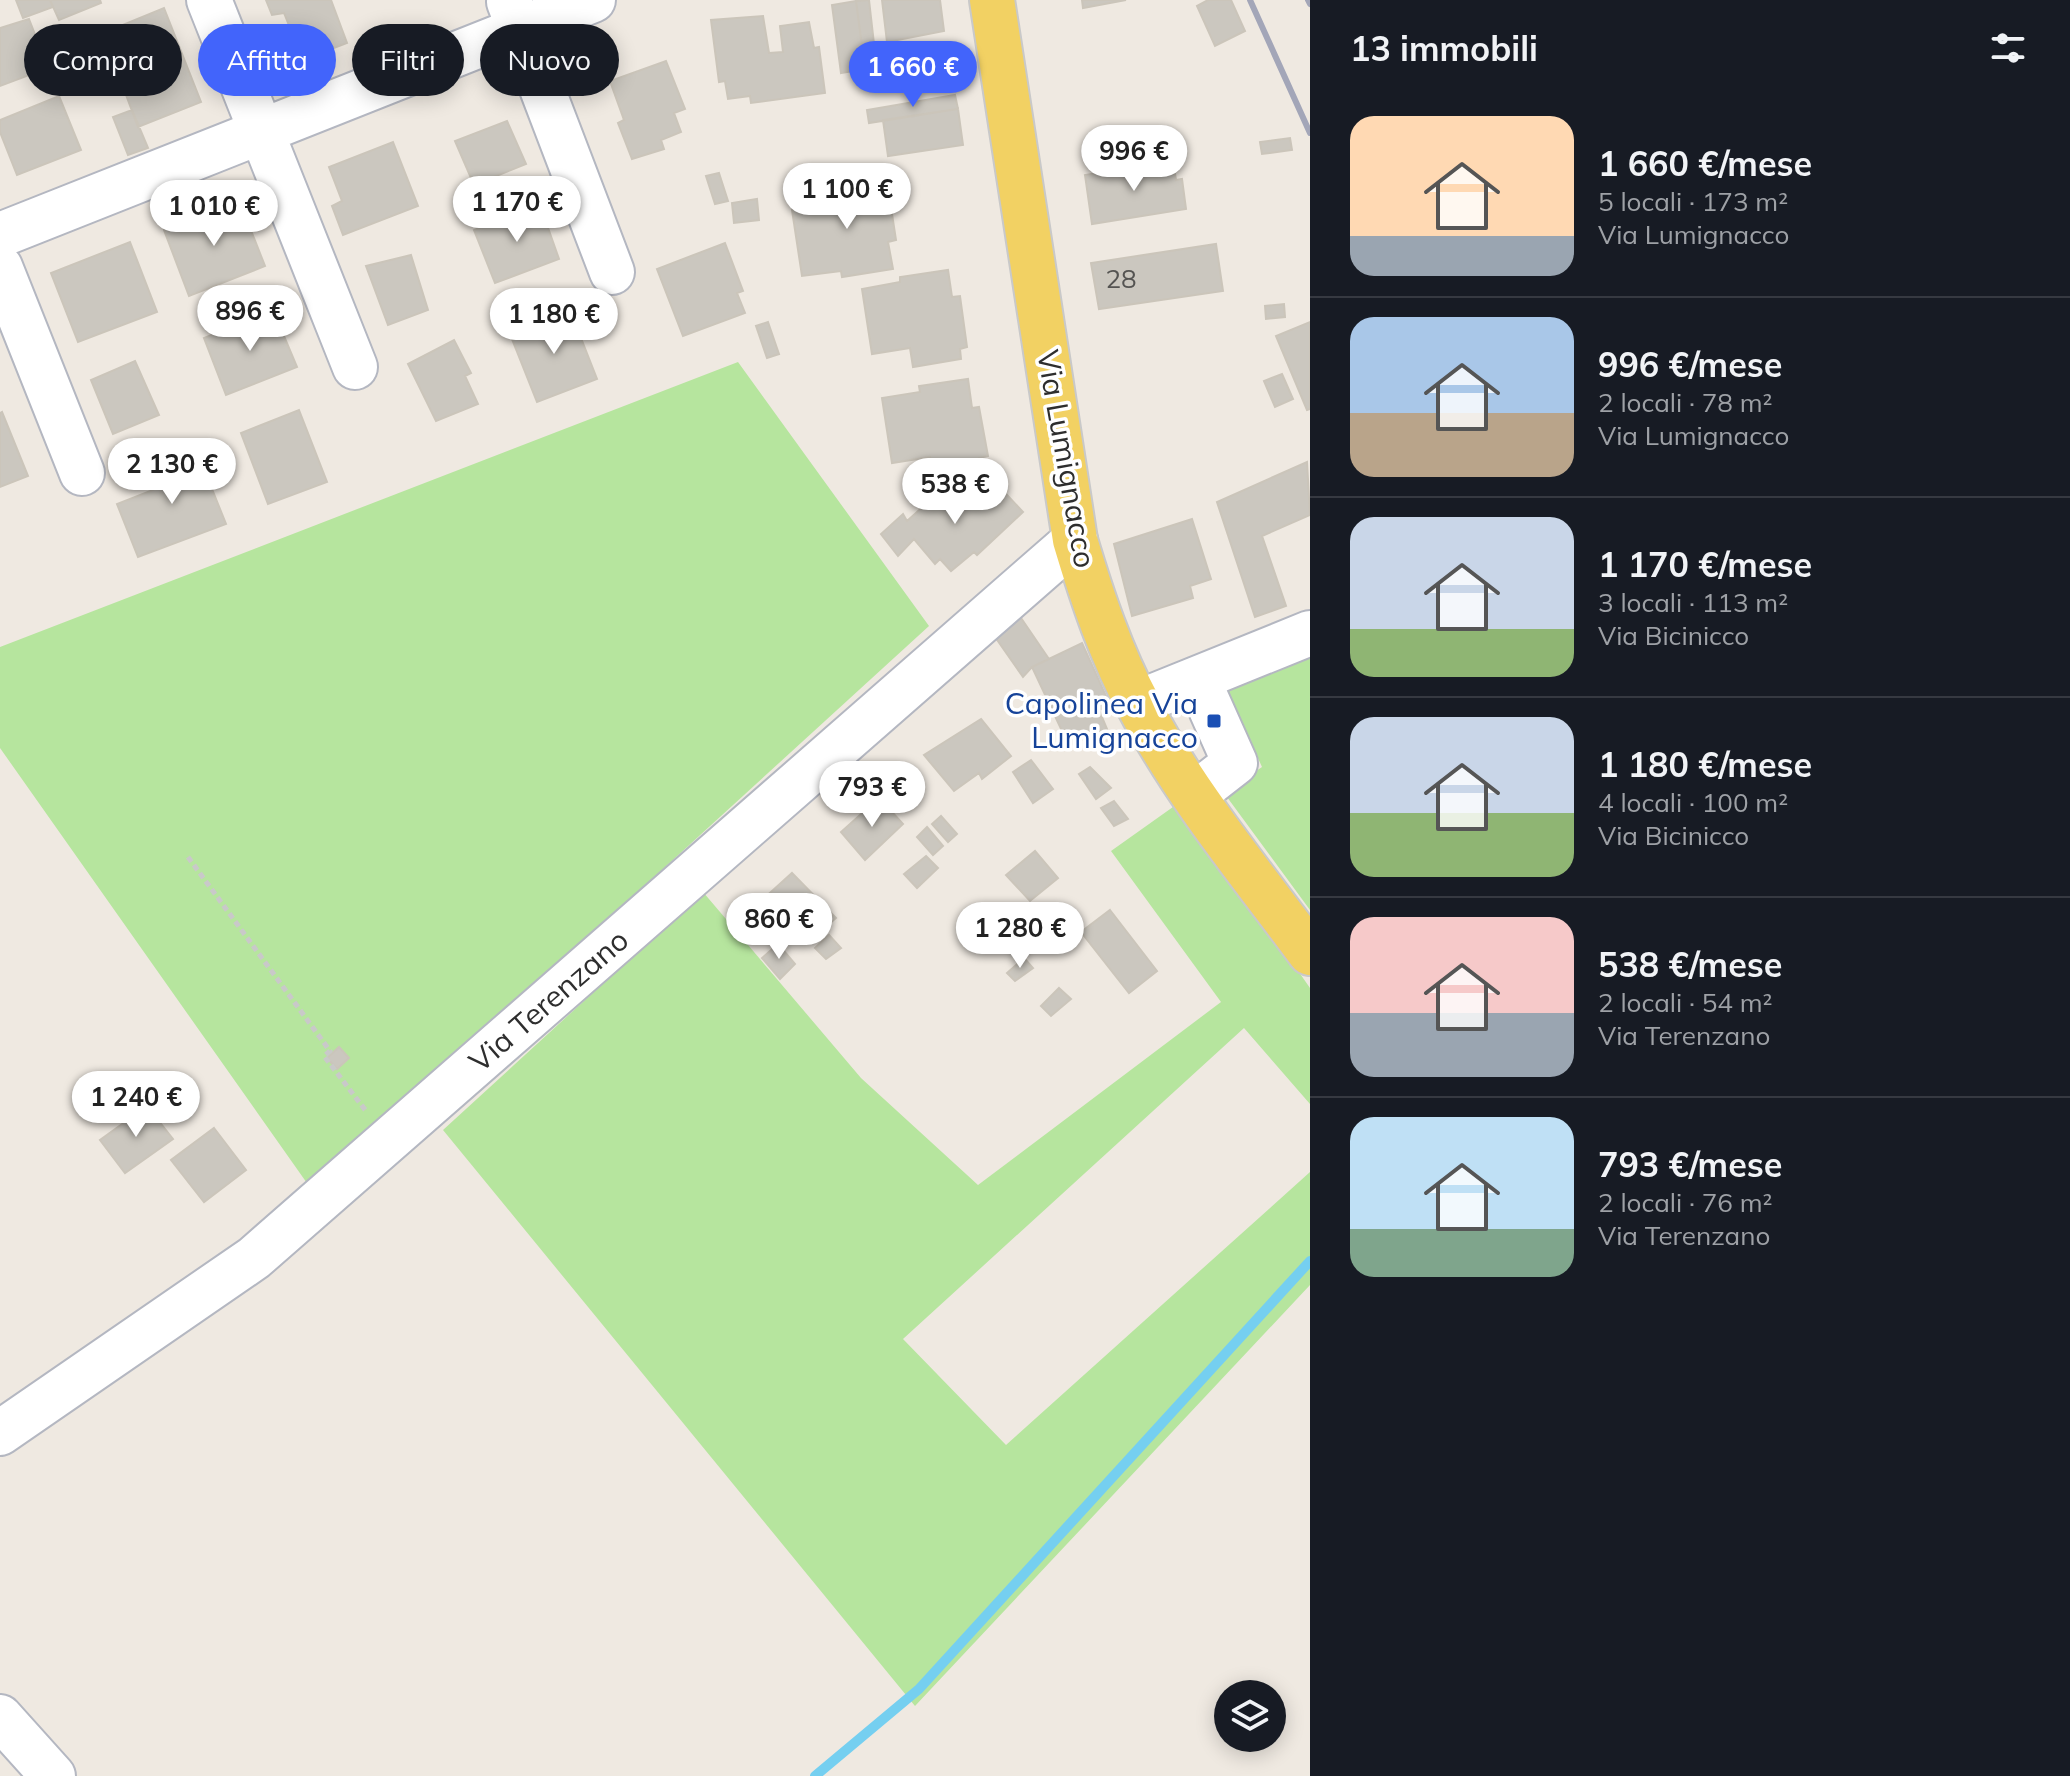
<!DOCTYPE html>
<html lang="it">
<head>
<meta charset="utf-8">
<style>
	:root { --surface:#171b24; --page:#242831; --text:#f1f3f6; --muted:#9ea1a6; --line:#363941; --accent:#4264fb }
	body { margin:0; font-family:Mulish,sans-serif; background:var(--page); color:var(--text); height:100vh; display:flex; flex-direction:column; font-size:30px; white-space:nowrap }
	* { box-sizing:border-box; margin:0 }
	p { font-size:26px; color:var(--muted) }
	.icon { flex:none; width:44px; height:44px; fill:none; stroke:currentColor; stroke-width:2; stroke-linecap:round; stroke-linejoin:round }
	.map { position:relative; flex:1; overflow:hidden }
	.sheet { display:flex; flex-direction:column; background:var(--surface); width:760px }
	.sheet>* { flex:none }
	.guide { position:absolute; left:24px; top:24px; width:760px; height:72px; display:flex; gap:16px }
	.fabs { position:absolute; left:1214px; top:1680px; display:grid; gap:16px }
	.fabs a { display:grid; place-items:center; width:72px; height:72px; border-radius:50%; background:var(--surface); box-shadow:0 4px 20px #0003; font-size:40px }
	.price { position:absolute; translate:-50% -68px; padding:0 18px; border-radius:28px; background:#fff; color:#222; font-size:26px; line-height:52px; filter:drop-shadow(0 2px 4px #0008) }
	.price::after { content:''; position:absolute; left:50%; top:48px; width:24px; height:18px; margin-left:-12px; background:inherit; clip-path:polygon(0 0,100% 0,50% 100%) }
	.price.current { background:var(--accent); color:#fff }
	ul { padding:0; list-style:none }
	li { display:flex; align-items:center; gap:24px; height:200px; padding:0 40px }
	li+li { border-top:2px solid var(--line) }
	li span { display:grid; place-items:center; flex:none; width:224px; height:160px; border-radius:24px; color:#555 }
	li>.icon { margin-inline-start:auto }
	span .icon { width:96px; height:96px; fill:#fffc; stroke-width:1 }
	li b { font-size:34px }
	h2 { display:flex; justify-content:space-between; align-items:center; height:96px; padding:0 40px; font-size:34px }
	.pill { padding:0 28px; border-radius:36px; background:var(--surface); box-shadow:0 4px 20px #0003; font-size:28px; line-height:72px }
	.pill.current { background:var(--accent); color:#fff }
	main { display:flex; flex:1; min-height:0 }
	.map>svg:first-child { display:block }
	.green { fill:#b6e59e }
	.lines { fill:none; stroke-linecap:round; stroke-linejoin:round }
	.stream { stroke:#75cff0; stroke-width:10 }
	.building { fill:#cbc7bf; stroke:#cbc5ba; stroke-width:2 }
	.minor-casing { stroke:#b4b7c1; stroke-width:48 }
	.major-casing { stroke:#c9c9c9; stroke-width:48 }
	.path { stroke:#c9c9c9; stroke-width:5; stroke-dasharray:6 4; stroke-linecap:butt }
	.minor { stroke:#fff; stroke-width:44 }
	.major { stroke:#f2d163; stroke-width:44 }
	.rail { stroke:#a3a6b8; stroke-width:6 }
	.transit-dot { fill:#1a4fb4; stroke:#fff; stroke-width:3 }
	.labels { text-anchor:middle; stroke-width:7; stroke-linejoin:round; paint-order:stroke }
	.number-label { font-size:26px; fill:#555452 }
	.street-label { font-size:30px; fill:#2e2e2e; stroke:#fff }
	.transit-label { font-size:30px; fill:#164399; stroke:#fff; text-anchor:end }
</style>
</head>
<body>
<main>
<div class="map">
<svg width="1310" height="1776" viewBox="0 0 1310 1776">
	<rect width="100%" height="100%" fill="#efe9e1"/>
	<path class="green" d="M738,362L929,626L398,1111L309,1186L0,748V647Z
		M1310,657V910L1224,793L1262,767L1227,689Z
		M1180,802L1310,988V1104L1244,1028L903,1339L1006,1445L1310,1172V1285L915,1706L443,1130L703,892L861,1078L978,1185L1221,1002L1111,851Z"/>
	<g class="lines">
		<path class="stream" d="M815,1776L919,1689L1310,1261"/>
	</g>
	<path class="building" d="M16,0H50L53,7L23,18Z
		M50,0H100L101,3L59,20Z
		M266,0H331L347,43L303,60L284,13L272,15Z
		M869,0L874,44L862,46L856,1Z
		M882,0H940L944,31L887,42Z
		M1082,0H1126L1083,8Z
		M1208,0H1231L1245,31L1215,46L1197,6Z
		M856,1L865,69L841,73L832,5Z
		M164,8L201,102L138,127L103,33Z
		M763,16L769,53L783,52L780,26L809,22L814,48L819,47L825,93L751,103L750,96L728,99L725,81L719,82L711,20Z
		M29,19L48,68L0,86V28Z
		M666,61L685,109L674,113L681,132L661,140L664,149L632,159L618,123L624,120L610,81Z
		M955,95L958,109L869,123L867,110Z
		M59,96L81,150L17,175L0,132V120Z
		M958,109L963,145L888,156L883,120Z
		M132,110L148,148L128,155L113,117Z
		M507,121L526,164L474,185L455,141Z
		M1290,138L1292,150L1262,154L1260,142Z
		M393,142L418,206L343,235L332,206L342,201L329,167Z
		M1173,161L1176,180L1182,179L1186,209L1092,224L1085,175Z
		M719,173L728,201L715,204L706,176Z
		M878,179L879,190L888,188L896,240L888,242L893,269L842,277L841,271L802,276L792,210L829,204L827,186Z
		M757,199L759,220L734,223L732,203Z
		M239,200L265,266L189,296L164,230Z
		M540,205L559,259L495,283L474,230Z
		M130,242L157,312L78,342L51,273Z
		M725,243L743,291L737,293L745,313L683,336L657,269Z
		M1216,244L1223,291L1099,309L1091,263Z
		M411,255L428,310L388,325L366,266Z
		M948,270L952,297L960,296L967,347L960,349L961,359L913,367L910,348L872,354L862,289L900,282V277Z
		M1284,304L1285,317L1266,319L1265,306Z
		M273,310L297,367L226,395L204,338Z
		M570,310L597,379L537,402L510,334Z
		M768,322L779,354L767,358L756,326Z
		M1310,322V409L1307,410L1276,336Z
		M454,340L471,373L465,376L478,404L436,421L408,364Z
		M135,361L159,415L113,434L91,380Z
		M1282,374L1293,399L1275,407L1264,381Z
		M968,379L972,408L979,407L988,456L979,458L981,469L933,476L930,457L892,463L882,398L920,392L919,386Z
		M299,410L327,482L268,504L241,433Z
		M2,412L28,476L0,487V413Z
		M196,449L226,524L138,557L117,504L153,490L145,470Z
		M1307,462L1310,515L1262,536L1286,606L1255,617L1217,502Z
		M993,480L1023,512L977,555L974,552L951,571L940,559L935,564L914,539L898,556L881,534L903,514L907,521L937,494L956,513Z
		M1192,519L1211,579L1190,586L1193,598L1132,616L1114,544Z
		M1019,615L1049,659L1032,667L1023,677L993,634Z
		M1082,643L1110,705L1099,710L1107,729L1069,746L1032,667Z
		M981,719L1011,756L982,779L979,773L954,791L924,755Z
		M1031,760L1053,789L1033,803L1013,772Z
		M1090,767L1111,788L1096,799L1079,774Z
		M879,798L903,824L865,860L841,832Z
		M1114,801L1128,819L1114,826L1101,808Z
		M941,816L957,834L948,842L932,824Z
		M927,827L943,846L933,855L917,837Z
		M1035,851L1058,878L1030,901L1006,875Z
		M926,856L938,868L917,888L904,874Z
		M792,873L836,918L806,944L791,929L787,932L760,902Z
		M1110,910L1157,971L1129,993L1081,932Z
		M829,935L841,948L826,959L815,948Z
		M778,944L795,964L780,979L762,958Z
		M1024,958L1033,968L1015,981L1007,973Z
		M1059,988L1071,999L1051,1016L1041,1006Z
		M339,1047L349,1058L337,1069L327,1058Z
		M147,1106L173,1139L125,1173L100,1140Z
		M214,1128L246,1170L204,1202L171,1160Z"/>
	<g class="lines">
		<defs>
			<path id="minor" d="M209,0L355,367
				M509,2L612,272
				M0,235L593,0
				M0,267L82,473
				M1137,703L1310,633
				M1194,795L1235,763L1198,680
				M0,1433L254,1258L1075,540
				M0,1717L53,1776"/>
			<path id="major" d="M992,0L1075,540C1092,597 1111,654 1139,706C1185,794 1251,873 1310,953"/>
		</defs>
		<use href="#minor" class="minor-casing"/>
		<use href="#major" class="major-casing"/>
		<path class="path" d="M188,857L330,1051L324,1056L366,1111"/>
		<use href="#minor" class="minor"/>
		<use href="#major" class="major"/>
		<path class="rail" d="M1250,0L1310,133
			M1308,0L1310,4"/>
	</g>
	<rect class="transit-dot" x="1206" y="713" width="16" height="16" rx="4"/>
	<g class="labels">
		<g class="number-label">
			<text x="1121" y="288">28</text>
		</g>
		<g class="street-label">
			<text transform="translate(1066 459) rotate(80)" y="10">Via Lumignacco</text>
			<text transform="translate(549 1001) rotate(-41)" y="10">Via Terenzano</text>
		</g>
		<g class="transit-label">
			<text x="1198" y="714">Capolinea Via<tspan x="1198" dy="34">Lumignacco</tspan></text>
		</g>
	</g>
</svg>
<div class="fabs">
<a><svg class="icon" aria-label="layers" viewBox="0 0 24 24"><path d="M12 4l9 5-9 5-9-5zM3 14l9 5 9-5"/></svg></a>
</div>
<b class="price current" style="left:913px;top:109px">1 660 €</b>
<b class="price" style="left:1134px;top:193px">996 €</b>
<b class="price" style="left:847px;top:231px">1 100 €</b>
<b class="price" style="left:517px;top:244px">1 170 €</b>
<b class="price" style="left:214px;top:248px">1 010 €</b>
<b class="price" style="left:250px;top:353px">896 €</b>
<b class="price" style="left:554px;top:356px">1 180 €</b>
<b class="price" style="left:172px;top:506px">2 130 €</b>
<b class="price" style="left:955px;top:526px">538 €</b>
<b class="price" style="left:872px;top:829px">793 €</b>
<b class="price" style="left:779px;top:961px">860 €</b>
<b class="price" style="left:1020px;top:970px">1 280 €</b>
<b class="price" style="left:136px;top:1139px">1 240 €</b>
<div class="guide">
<a class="pill">Compra</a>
<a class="pill current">Affitta</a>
<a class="pill">Filtri</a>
<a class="pill">Nuovo</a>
</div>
</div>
<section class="sheet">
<h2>13 immobili<svg class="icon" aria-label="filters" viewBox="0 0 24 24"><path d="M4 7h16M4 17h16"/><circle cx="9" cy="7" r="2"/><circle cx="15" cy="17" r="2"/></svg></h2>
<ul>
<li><span style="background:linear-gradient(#ffd9b3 75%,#9aa5b1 0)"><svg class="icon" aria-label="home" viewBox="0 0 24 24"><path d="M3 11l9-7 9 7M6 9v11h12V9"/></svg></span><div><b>1 660 €/mese</b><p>5 locali · 173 m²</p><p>Via Lumignacco</p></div></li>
<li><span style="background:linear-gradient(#a9c7e8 60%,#b9a48a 0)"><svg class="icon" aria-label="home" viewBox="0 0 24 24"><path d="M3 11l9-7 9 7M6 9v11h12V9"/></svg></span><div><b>996 €/mese</b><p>2 locali · 78 m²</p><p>Via Lumignacco</p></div></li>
<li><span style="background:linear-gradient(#c9d6e8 70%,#8fb573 0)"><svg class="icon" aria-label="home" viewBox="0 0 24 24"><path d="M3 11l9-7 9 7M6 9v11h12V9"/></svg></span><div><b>1 170 €/mese</b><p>3 locali · 113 m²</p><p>Via Bicinicco</p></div></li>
<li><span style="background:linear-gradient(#c9d6e8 60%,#8fb573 0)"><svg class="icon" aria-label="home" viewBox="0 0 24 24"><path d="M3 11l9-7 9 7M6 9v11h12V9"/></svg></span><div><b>1 180 €/mese</b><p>4 locali · 100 m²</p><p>Via Bicinicco</p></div></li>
<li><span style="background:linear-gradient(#f6c9c9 60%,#9aa5b1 0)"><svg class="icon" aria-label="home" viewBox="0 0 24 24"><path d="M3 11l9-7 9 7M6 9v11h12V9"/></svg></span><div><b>538 €/mese</b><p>2 locali · 54 m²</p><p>Via Terenzano</p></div></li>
<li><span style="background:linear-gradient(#bfe0f5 70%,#7fa58c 0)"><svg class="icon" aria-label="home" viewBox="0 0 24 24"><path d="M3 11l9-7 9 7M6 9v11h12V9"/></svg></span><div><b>793 €/mese</b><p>2 locali · 76 m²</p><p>Via Terenzano</p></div></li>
</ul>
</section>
</main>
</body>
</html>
